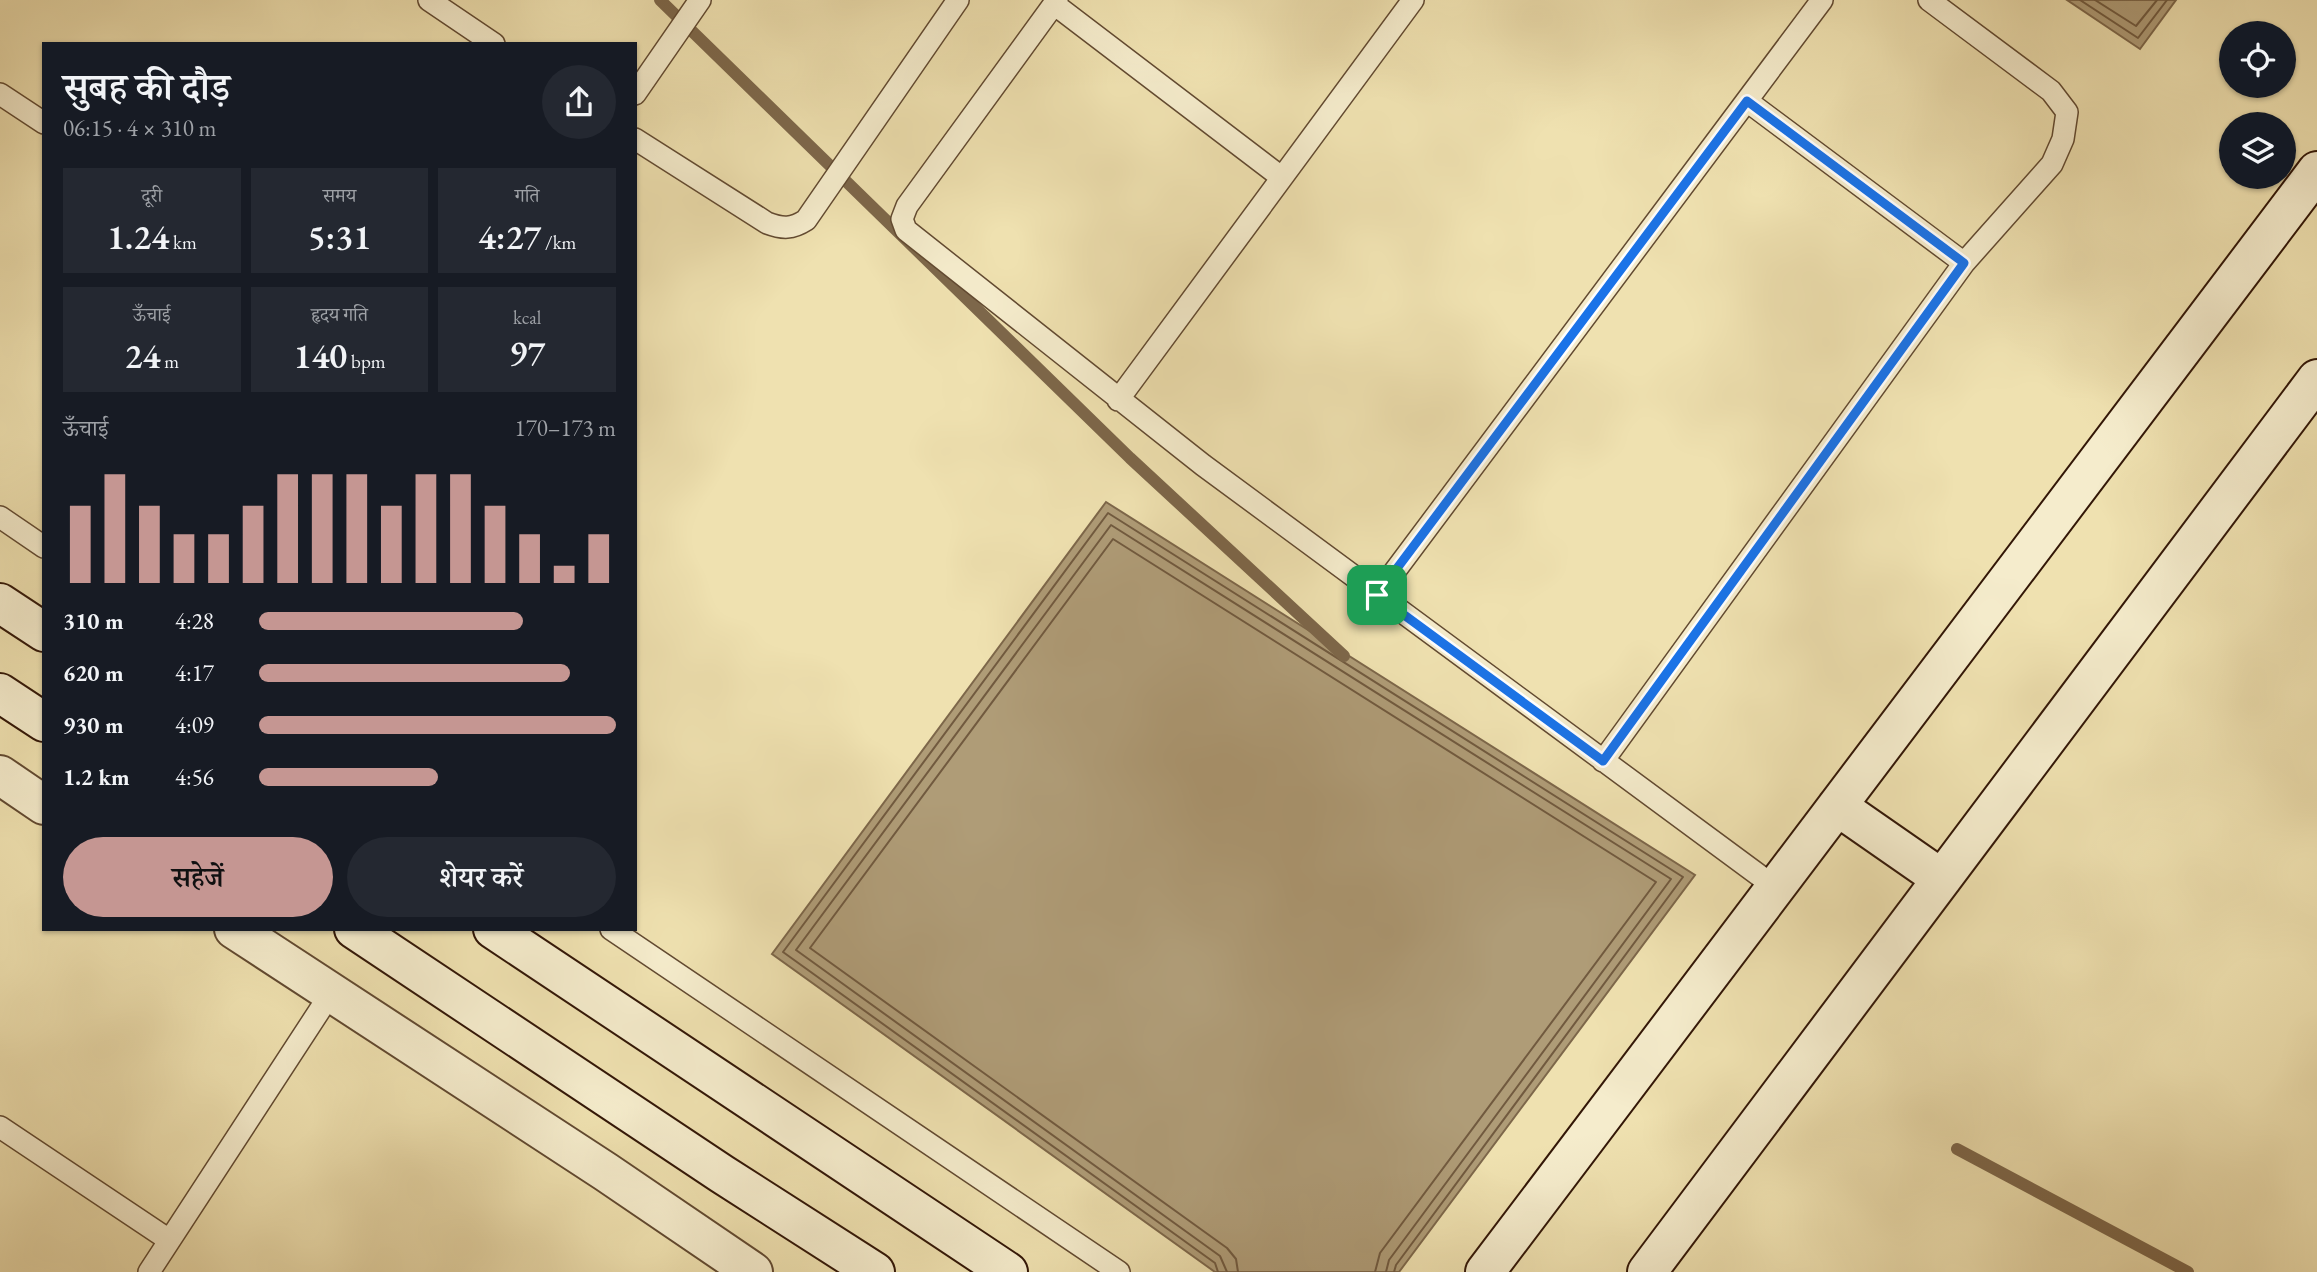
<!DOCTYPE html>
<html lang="hi">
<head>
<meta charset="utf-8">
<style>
	:root { --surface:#171b24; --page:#242831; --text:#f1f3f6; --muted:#9ea1a6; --accent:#c59692 }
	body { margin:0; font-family:"EB Garamond","Noto Serif Devanagari",serif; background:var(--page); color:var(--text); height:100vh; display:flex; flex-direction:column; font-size:26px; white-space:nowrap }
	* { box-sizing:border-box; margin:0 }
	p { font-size:23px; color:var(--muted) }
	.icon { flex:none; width:38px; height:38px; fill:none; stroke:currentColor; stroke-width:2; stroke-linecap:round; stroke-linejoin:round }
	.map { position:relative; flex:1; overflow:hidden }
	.sheet { position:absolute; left:42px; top:42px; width:595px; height:889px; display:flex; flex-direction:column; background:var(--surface); border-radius:0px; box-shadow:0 2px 5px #0004 }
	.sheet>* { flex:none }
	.tools { position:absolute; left:2219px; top:21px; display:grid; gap:14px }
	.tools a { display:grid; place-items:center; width:77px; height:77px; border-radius:50%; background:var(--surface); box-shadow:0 2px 5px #0004; font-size:35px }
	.pin { position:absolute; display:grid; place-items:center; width:60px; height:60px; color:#fff; margin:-30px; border-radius:14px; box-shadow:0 4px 10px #0006 }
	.round { display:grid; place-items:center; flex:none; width:74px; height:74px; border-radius:37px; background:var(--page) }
	.headline { display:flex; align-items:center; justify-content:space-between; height:119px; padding:0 21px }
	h1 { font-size:38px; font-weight:600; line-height:52px }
	.metrics { display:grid; grid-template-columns:repeat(3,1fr); gap:10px; height:119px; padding:7px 21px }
	.metrics div { display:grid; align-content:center; border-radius:0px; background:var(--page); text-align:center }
	.metrics b { font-size:35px; font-weight:600 }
	.metrics small { font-size:19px; font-weight:400 }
	.metrics p { font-size:19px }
	.chart { height:196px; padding:14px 21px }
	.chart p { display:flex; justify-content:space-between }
	.chart svg { width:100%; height:126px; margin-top:7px; stroke:var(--accent); stroke-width:6 }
	.primary-button { display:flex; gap:14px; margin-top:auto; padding:14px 21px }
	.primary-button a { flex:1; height:80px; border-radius:42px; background:var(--accent); color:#111; font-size:28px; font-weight:600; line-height:80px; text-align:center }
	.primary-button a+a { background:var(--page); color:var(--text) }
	ul { padding:0 21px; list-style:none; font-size:23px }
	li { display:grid; grid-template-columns:112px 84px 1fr; align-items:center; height:52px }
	li i { height:18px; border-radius:9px; background:var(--accent) }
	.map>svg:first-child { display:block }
	.water { fill:#af9c77; stroke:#7d674a; stroke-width:2 }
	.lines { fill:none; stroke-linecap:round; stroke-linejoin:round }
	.shore { stroke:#715a3f; stroke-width:2 }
	.stream { stroke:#7d674a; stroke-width:12 }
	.lane-casing { stroke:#624a31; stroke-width:24 }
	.street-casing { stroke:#624a31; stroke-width:42 }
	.secondary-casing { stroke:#331707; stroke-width:42 }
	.lane { stroke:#f5eccc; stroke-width:21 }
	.street { stroke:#f5eccc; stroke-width:38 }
	.secondary { stroke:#f5eccc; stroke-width:38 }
	.route-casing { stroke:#fff; stroke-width:14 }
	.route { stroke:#1a73e8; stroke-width:9 }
</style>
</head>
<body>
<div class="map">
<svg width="2317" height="1272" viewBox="0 0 2317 1272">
	<rect width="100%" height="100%" fill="#efe1b0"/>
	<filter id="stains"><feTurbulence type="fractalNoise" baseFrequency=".00286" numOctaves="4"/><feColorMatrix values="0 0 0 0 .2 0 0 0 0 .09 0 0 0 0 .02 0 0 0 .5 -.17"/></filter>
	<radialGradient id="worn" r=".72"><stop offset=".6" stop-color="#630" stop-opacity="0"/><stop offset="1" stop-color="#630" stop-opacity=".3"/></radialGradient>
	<!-- water -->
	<path class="water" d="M2067,0H2176L2140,49Z
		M1106,502L1695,875L1399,1272H1215L772,954Z"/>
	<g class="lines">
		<!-- shore -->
		<path class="shore" d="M2080,0L2138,38L2167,0
			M2095,0L2136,26L2157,0
			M1218,1272L1215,1263L783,952L1108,513L1683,877L1396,1265L1394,1272
			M1227,1272L1220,1256L796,950L1111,525L1671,879L1389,1260L1386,1272
			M1238,1272L1236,1259L1227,1248L810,948L1113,539L1656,882L1380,1253L1375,1272"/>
		<!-- stream -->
		<path class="stream" d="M660,0L1130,458L1344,656
			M1957,1149L2188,1272"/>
		<!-- lane casing -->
		<g class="lane-casing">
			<path id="lane" d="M429,0L494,44
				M1057,0L907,206L902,219L906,230L1203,465L1775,887
				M1054,4L1281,177
				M0,94L44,123
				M635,94L700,0
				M1747,101L1964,263
				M635,139L767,223C783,229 792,229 806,220L958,0
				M1118,400L1413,0
				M0,517L44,547
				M1377,595L1822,0
				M1603,761L1964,263L2052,164L2063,139L2067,112L2051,91L1929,0
				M611,929L1119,1272
				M0,1127L169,1240
				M149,1272L331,993"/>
		</g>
		<!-- street casing -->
		<g class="street-casing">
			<path id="street" d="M0,775L44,805
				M234,929L606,1172L753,1272"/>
		</g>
		<!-- secondary casing -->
		<g class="secondary-casing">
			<path id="secondary" d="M0,603L44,632
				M0,693L44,722
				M1837,806L1942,879
				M354,929L722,1174L875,1272
				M493,929L1008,1272
				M1485,1272L2317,171
				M1647,1272L2317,379"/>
		</g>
		<!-- lane -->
		<use href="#lane" class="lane"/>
		<!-- street -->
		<use href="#street" class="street"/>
		<!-- secondary -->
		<use href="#secondary" class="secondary"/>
	</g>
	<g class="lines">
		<!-- route casing -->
		<g class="route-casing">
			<path id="route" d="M1747,101L1964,263L1603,761L1377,595Z"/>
		</g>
		<!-- route -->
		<use href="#route" class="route"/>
	</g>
	<rect width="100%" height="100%" filter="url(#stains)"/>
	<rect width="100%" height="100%" fill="url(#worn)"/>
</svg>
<div class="tools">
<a><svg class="icon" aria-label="locate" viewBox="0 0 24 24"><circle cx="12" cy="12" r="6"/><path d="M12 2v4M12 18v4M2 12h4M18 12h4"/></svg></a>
<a><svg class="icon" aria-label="layers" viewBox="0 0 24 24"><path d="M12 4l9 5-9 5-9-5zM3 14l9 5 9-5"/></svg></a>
</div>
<div class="pin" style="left:1377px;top:595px;background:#1e9e55"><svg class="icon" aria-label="arrive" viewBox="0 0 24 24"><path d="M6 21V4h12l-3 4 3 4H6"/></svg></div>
<section class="sheet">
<div class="headline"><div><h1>सुबह की दौड़</h1><p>06:15 · 4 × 310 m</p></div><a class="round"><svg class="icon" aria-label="share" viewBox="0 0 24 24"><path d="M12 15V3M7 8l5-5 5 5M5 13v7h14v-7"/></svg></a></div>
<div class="metrics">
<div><p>दूरी</p><b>1.24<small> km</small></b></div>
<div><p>समय</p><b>5:31</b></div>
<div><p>गति</p><b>4:27<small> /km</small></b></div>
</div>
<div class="metrics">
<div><p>ऊँचाई</p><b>24<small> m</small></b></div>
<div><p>हृदय गति</p><b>140<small> bpm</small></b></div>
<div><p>kcal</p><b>97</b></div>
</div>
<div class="chart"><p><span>ऊँचाई</span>170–173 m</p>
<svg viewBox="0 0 160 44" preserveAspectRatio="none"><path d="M5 44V17M15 44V6M25 44V17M35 44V27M45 44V27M55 44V17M65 44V6M75 44V6M85 44V6M95 44V17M105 44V6M115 44V6M125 44V17M135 44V27M145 44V38M155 44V27"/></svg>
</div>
<ul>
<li><b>310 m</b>4:28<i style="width:74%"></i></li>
<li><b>620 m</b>4:17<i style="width:87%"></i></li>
<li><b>930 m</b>4:09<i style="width:100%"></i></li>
<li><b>1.2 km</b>4:56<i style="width:50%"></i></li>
</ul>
<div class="primary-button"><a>सहेजें</a><a>शेयर करें</a></div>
</section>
</div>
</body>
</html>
